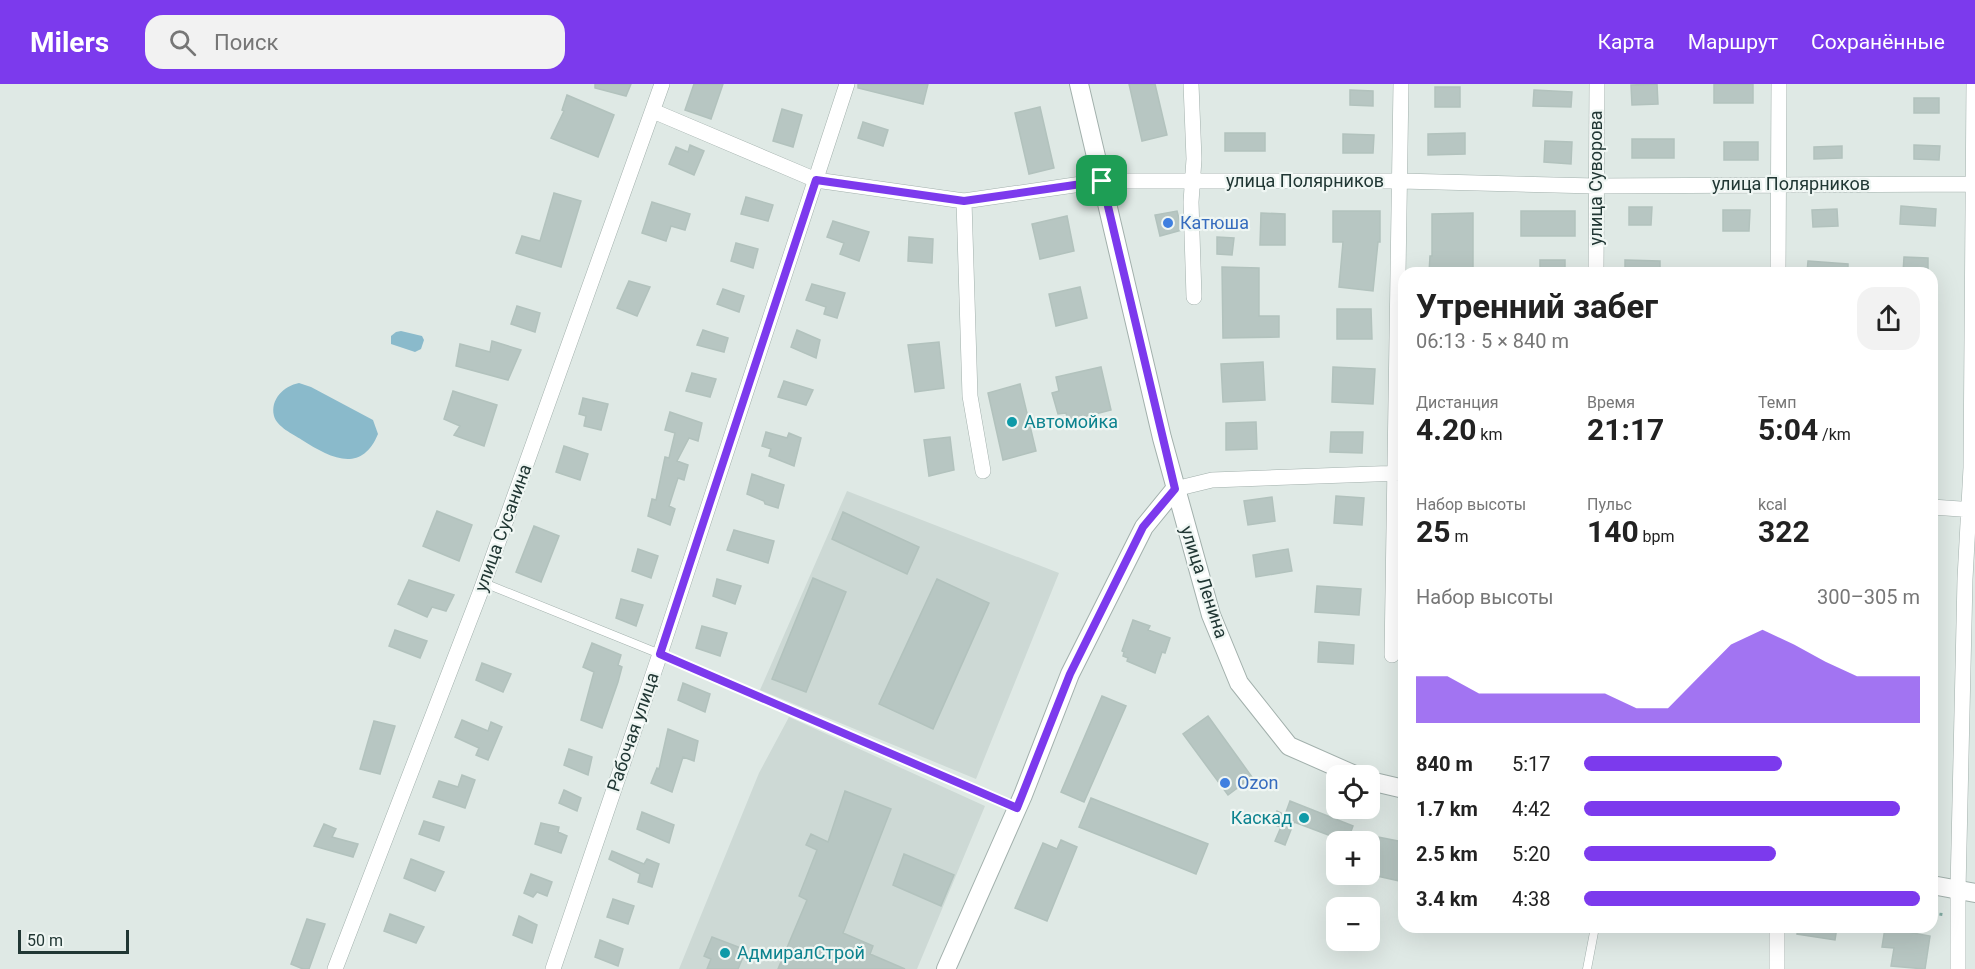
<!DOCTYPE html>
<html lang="ru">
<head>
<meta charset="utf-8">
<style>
	:root { --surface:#fff; --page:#f2f2f2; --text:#222; --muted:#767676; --accent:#7c3aed }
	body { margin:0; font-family:Roboto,sans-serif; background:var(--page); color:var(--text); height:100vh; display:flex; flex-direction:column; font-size:22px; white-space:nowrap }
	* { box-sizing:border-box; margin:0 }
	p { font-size:20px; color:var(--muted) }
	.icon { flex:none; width:33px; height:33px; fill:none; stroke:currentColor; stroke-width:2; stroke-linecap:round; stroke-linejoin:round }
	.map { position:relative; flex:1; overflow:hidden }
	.sheet { position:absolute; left:1398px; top:183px; width:540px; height:666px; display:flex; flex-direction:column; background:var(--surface); border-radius:18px; box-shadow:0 6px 24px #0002 }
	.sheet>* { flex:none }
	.buttons { position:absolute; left:1326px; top:681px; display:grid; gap:12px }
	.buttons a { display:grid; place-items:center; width:54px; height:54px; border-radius:12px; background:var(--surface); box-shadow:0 6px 24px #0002; font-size:30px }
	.scale { position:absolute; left:18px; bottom:15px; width:111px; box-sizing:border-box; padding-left:6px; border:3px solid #213734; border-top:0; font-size:16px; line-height:21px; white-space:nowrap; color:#213734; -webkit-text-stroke:4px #eff6f3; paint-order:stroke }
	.pin { position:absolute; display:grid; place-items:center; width:51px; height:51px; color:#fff; margin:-26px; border-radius:12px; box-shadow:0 3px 9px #0006 }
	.round { display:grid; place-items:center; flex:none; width:63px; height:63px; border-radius:18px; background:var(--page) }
	.headline { display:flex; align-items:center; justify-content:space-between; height:102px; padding:0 18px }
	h1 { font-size:33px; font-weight:700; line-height:45px }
	.figures { display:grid; grid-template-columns:repeat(3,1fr); gap:9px; height:102px; padding:6px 18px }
	.figures div { display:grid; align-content:center }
	.figures b { font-size:30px; font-weight:700 }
	.figures small { font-size:16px; font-weight:400 }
	.figures p { font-size:16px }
	.chart { height:168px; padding:12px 18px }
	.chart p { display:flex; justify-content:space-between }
	.chart svg { width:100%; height:108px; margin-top:6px; fill:var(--accent); opacity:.7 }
	ul { padding:0 18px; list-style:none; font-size:20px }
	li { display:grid; grid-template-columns:96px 72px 1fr; align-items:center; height:45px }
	li i { height:15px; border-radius:8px; background:var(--accent) }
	header { display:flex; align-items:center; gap:36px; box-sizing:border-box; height:84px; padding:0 30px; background:var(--accent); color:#fff }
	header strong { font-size:28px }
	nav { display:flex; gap:33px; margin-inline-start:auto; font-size:21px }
	.search { width:420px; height:54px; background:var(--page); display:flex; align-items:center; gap:15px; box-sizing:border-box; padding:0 21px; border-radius:18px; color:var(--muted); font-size:22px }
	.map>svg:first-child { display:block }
	.built { fill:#cdd9d5 }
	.water { fill:#8abacb }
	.building { fill:#b7c6c2; stroke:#b2c2bd; stroke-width:1.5 }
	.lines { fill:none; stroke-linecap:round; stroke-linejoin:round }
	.service-casing { stroke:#a2b0ac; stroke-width:9 }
	.minor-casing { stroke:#a2b0ac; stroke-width:16 }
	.tertiary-casing { stroke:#a2b0ac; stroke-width:20 }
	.path { stroke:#81aaa2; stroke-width:3; stroke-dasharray:3 4.5; stroke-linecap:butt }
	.service { stroke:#fff; stroke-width:8 }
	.minor { stroke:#fff; stroke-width:15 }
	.tertiary { stroke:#fff; stroke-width:18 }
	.route-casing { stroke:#fff; stroke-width:12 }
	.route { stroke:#7c3aed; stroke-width:8 }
	.shop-dot { fill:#3f7fe0; stroke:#eff6f3; stroke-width:2 }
	.culture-dot { fill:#0f9aa8; stroke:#eff6f3; stroke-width:2 }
	.labels { text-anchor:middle; stroke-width:4.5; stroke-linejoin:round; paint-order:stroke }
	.street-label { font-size:18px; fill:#213734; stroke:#eff6f3 }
	.shop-label { font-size:18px; fill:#366cbe; stroke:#eff6f3; text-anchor:start }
	.culture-label { font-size:18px; fill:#0d838f; stroke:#eff6f3; text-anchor:start }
</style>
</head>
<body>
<header>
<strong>Milers</strong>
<div class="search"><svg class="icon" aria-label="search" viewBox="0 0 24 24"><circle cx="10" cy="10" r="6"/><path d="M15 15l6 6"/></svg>Поиск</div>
<nav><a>Карта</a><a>Маршрут</a><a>Сохранённые</a></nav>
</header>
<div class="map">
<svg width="1975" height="885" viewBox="0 0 1975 885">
	<rect width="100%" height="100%" fill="#dfe9e5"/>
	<!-- built -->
	<path class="built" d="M847,407L1059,489L976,695L760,606Z
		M789,633L985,722L917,885H679L759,689Z"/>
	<!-- water -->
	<path class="water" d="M401,247L422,252L424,256L421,265L415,268L391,260V252L396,248Z
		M299,299L311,303L373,336L378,350C361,391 329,373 302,356C293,350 277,343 274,332C270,315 284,302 299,299Z"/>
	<!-- building -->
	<path class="building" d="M595,0H631L626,12L595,4Z
		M694,0H723L711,35L685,26Z
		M858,0H928L923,20L858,4Z
		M1129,0H1155L1167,51L1142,57Z
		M1657,0L1658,20L1632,21L1631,1Z
		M1714,0H1753V19H1714Z
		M1435,3H1460V23H1435Z
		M1350,6L1373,7V22L1350,21Z
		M1534,6L1572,8L1571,23L1533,22Z
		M567,11L614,31L598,73L551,54L564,27L562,26Z
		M1914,14H1939V29H1914Z
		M1040,23L1054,84L1029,90L1015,29Z
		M782,25L802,31L793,63L773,57Z
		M863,38L888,46L883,62L858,54Z
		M1225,49H1265V67H1225Z
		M1465,49V70L1428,71V50Z
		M1343,50L1374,51L1373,69H1343Z
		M1632,55H1674V74H1632Z
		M1545,57L1572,58L1571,80L1544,78Z
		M1724,58H1758V76H1724Z
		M690,61L704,67L694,91L669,80L676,63L688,68Z
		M1914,61L1940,62L1939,76L1914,75Z
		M1842,62V74L1814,75V63Z
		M554,109L581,117L561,183L516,169L522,152L540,157Z
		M746,113L773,121L768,137L741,130Z
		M652,118L690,130L685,146L671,142L666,157L642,149Z
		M1901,122L1936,125L1935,142L1900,140Z
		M1629,123H1652L1651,141H1629Z
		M1837,125L1838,142L1813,143L1812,126Z
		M1723,126H1750L1749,147H1723Z
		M1177,127L1182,146L1160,152L1155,131Z
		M1333,127H1380V158H1378L1373,207L1339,203L1343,158H1333Z
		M1521,127H1575V152H1521Z
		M1261,129L1285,130V161H1260Z
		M1473,129V189H1429L1430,172H1432V130Z
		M1067,132L1074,167L1040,175L1032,140Z
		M833,137L869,148L859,177L840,170L844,159L827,153Z
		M909,153L933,155L932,179L908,177Z
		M1217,153L1234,154L1232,171L1217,170Z
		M736,159L758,165L753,184L731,177Z
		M1904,173L1928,174V189H1903Z
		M1540,176H1565V189H1540Z
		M1625,176L1660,177V189H1625Z
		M1808,177L1848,180V189H1807Z
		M1222,183L1259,184V232H1279V253L1223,254Z
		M629,197L650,203L637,232L617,224Z
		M812,200L845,209L837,234L824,230L826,223L806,216Z
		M1080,203L1087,234L1056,242L1049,210Z
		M723,205L744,212L739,228L717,220Z
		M517,222L540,229L535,248L511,240Z
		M1337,225H1371L1372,255H1337Z
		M703,246L728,254L724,268L697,261Z
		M797,246L820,256L816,274L791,263Z
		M492,257L521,266L508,296L456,282L460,260L490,268Z
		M939,258L944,304L915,308L908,261Z
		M1263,278L1265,316L1223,318L1221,280Z
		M1101,283L1111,326L1068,337L1066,329L1058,330L1052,309L1059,307L1056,293Z
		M1333,283L1375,285L1373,320L1332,318Z
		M692,289L716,295L710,313L686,307Z
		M784,297L813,306L806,321L778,313Z
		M1020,300L1036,367L1003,376L988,309Z
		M453,307L497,321L484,362L454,351L460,342L444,335Z
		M583,314L608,320L601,346L584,342L586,332L579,330Z
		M670,328L702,339L698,357L689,354L677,377L688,381L684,396L678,394L669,422L675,425L670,441L648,432L652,415L656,416L665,373L669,374L675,349L665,346Z
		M1256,338L1257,365L1226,366V339Z
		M766,348L787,354L789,349L801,354L794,382L769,372L771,365L762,362Z
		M1331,348H1363L1362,369L1330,368Z
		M950,353L954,386L929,392L924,356Z
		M564,362L588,370L580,396L556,388Z
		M752,390L784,401L778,424L765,420L764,417L747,410Z
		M1336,412L1364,414L1362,441L1334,439Z
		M1272,413L1275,437L1248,441L1244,417Z
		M437,427L472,441L459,477L423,462Z
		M843,428L919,463L907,490L832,455Z
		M534,442L559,452L541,498L516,488Z
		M734,446L774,457L768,479L727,466Z
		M638,465L658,472L651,494L632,487Z
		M1288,465L1292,487L1256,493L1253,471Z
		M813,494L846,508L806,608L772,595Z
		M717,495L741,502L735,520L713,512Z
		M937,495L989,519L933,645L879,620Z
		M409,496L454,511L446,527L432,523L427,533L398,520Z
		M1317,502L1361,505L1359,531L1315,528Z
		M621,515L643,521L636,542L616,534Z
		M1133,536L1150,542L1148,546L1170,554L1165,569L1162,568L1155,589L1127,577L1128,574L1123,572L1124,568L1122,567Z
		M702,542L727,549L720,572L696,564Z
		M395,546L427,557L420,574L389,562Z
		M1319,558L1354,561L1353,580L1318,578Z
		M592,559L621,571L618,581L622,583L618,598L602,644L581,636L594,588L583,583Z
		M482,579L511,590L503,608L476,596Z
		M683,599L710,610L705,628L678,616Z
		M1102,612L1126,622L1084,718L1061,708Z
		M1208,632L1252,693L1228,711L1183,650Z
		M462,636L488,647L491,638L502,643L488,676L476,671L479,664L455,653Z
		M374,637L395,642L380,690L360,685Z
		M668,645L698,657L694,677L683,673L672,708L651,699L657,684L659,685Z
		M569,665L592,673L588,691L564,681Z
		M462,691L475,696L465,724L433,713L439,697L458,703Z
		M564,706L581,714L577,727L559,719Z
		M845,707L891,725L843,849L873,862L870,870L905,885H778L807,816L799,812L817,766L806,761L811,750L828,758Z
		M1091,714L1208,760L1196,790L1079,743Z
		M1290,717L1353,742L1347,758L1294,738L1285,761L1275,757L1281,743L1272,740L1277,727L1285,731Z
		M642,728L674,741L669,759L637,745Z
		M424,737L444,743L439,757L419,750Z
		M541,739L559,743L558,748L567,752L561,769L535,760Z
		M324,740L336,745L332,753L358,760L353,773L314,762Z
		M1378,753L1404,758V798L1372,791Z
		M1061,756L1077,763L1047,837L1015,824L1043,759L1057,765Z
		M612,767L644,780L647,775L659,780L652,803L638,798L640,790L609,775Z
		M904,770L954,791L941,822L893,801Z
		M411,775L444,788L435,807L404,794Z
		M531,790L552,798L547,812L537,808L533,813L524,809Z
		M613,815L634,822L628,840L607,833Z
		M390,830L424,843L416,859L384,847Z
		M519,832L537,841L532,859L513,851Z
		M307,835L325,840L309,885H303L291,880Z
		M1798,843H1837L1835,856L1797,850Z
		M1885,844L1930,852L1925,885L1891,882L1894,864L1882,863Z
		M712,853L746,866L738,885H707L711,875L704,872Z
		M600,856L623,865L618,882L595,873Z"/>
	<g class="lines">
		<!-- service casing -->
		<g class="service-casing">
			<path id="service" d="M484,499L660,570L1017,724
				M1587,885L1595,843"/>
		</g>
		<!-- minor casing -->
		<g class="minor-casing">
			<path id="minor" d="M1191,0L1194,75L1191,118L1194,213
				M653,27L816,96L964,117L1102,97H1401L1595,102L1975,100
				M964,117L970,312L983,387
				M1596,189L1597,0
				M1778,189L1779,0
				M1175,405L1212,396L1402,389
				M1932,423L1975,426
				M1392,571L1401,0
				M1777,843V885
				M335,885L480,509L662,0
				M553,885L660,570L847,0
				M1958,885V806L1965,495L1971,384L1974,0"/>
		</g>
		<!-- tertiary casing -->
		<g class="tertiary-casing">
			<path id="tertiary" d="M1079,0L1162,354L1211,531L1239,599L1289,662L1357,692
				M1370,697L1404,705
				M1932,801L1975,809
				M946,885L1023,711L1070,590L1144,443L1175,405"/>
		</g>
		<!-- path -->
		<path class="path" d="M1932,829L1945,831"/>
		<!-- service -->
		<use href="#service" class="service"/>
		<!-- minor -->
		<use href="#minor" class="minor"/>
		<!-- tertiary -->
		<use href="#tertiary" class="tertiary"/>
	</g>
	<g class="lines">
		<!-- route casing -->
		<g class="route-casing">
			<path id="route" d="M816,96L964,117L1102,97L1175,405L1143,443L1070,590L1017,724L660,570Z"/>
		</g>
		<!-- route -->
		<use href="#route" class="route"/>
	</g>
	<!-- markers -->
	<g class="shop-dot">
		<circle cx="1168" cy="139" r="6"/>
		<circle cx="1225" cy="699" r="6"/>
	</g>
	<g class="culture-dot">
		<circle cx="1012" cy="338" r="6"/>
		<circle cx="1304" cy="734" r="6"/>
		<circle cx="725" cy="869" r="6"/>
	</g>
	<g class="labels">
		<!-- street labels -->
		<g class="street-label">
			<text transform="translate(1596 94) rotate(-90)" y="6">улица Суворова</text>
			<text x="1305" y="103">улица Полярников</text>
			<text x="1791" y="106">улица Полярников</text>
			<text transform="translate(503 444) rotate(-70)" y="6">улица Сусанина</text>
			<text transform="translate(1204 498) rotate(72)" y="6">улица Ленина</text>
			<text transform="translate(633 648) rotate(-71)" y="6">Рабочая улица</text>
		</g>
		<!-- shop labels -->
		<g class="shop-label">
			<text x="1180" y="145">Катюша</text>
			<text x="1237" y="705">Ozon</text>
		</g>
		<!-- culture labels -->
		<g class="culture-label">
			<text x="1024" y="344">Автомойка</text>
			<text x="1292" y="740" text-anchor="end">Каскад</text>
			<text x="737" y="875">АдмиралСтрой</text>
		</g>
	</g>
</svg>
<div class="buttons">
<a><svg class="icon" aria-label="locate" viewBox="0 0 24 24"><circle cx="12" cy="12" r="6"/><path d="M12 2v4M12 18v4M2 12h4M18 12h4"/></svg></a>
<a>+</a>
<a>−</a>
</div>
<div class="scale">50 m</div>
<div class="pin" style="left:1102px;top:97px;background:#1e9e55"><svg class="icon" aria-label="arrive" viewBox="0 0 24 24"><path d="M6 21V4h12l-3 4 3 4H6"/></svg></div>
<section class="sheet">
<div class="headline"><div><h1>Утренний забег</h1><p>06:13 · 5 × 840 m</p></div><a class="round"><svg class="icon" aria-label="share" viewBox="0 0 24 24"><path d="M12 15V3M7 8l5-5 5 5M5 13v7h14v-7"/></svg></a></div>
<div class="figures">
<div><p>Дистанция</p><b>4.20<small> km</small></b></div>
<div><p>Время</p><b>21:17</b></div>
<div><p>Темп</p><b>5:04<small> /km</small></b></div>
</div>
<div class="figures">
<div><p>Набор высоты</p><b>25<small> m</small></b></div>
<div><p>Пульс</p><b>140<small> bpm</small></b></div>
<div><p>kcal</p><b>322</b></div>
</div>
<div class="chart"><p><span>Набор высоты</span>300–305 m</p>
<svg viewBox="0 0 160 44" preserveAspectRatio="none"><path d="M0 44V25L10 25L20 32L30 32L40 32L50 32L60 32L70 38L80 38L90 25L100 12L110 6L120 12L130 19L140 25L150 25L160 25V44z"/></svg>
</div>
<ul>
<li><b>840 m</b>5:17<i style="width:59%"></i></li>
<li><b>1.7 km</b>4:42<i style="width:94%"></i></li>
<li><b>2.5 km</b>5:20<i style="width:57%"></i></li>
<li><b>3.4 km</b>4:38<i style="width:100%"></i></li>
</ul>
</section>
</div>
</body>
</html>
